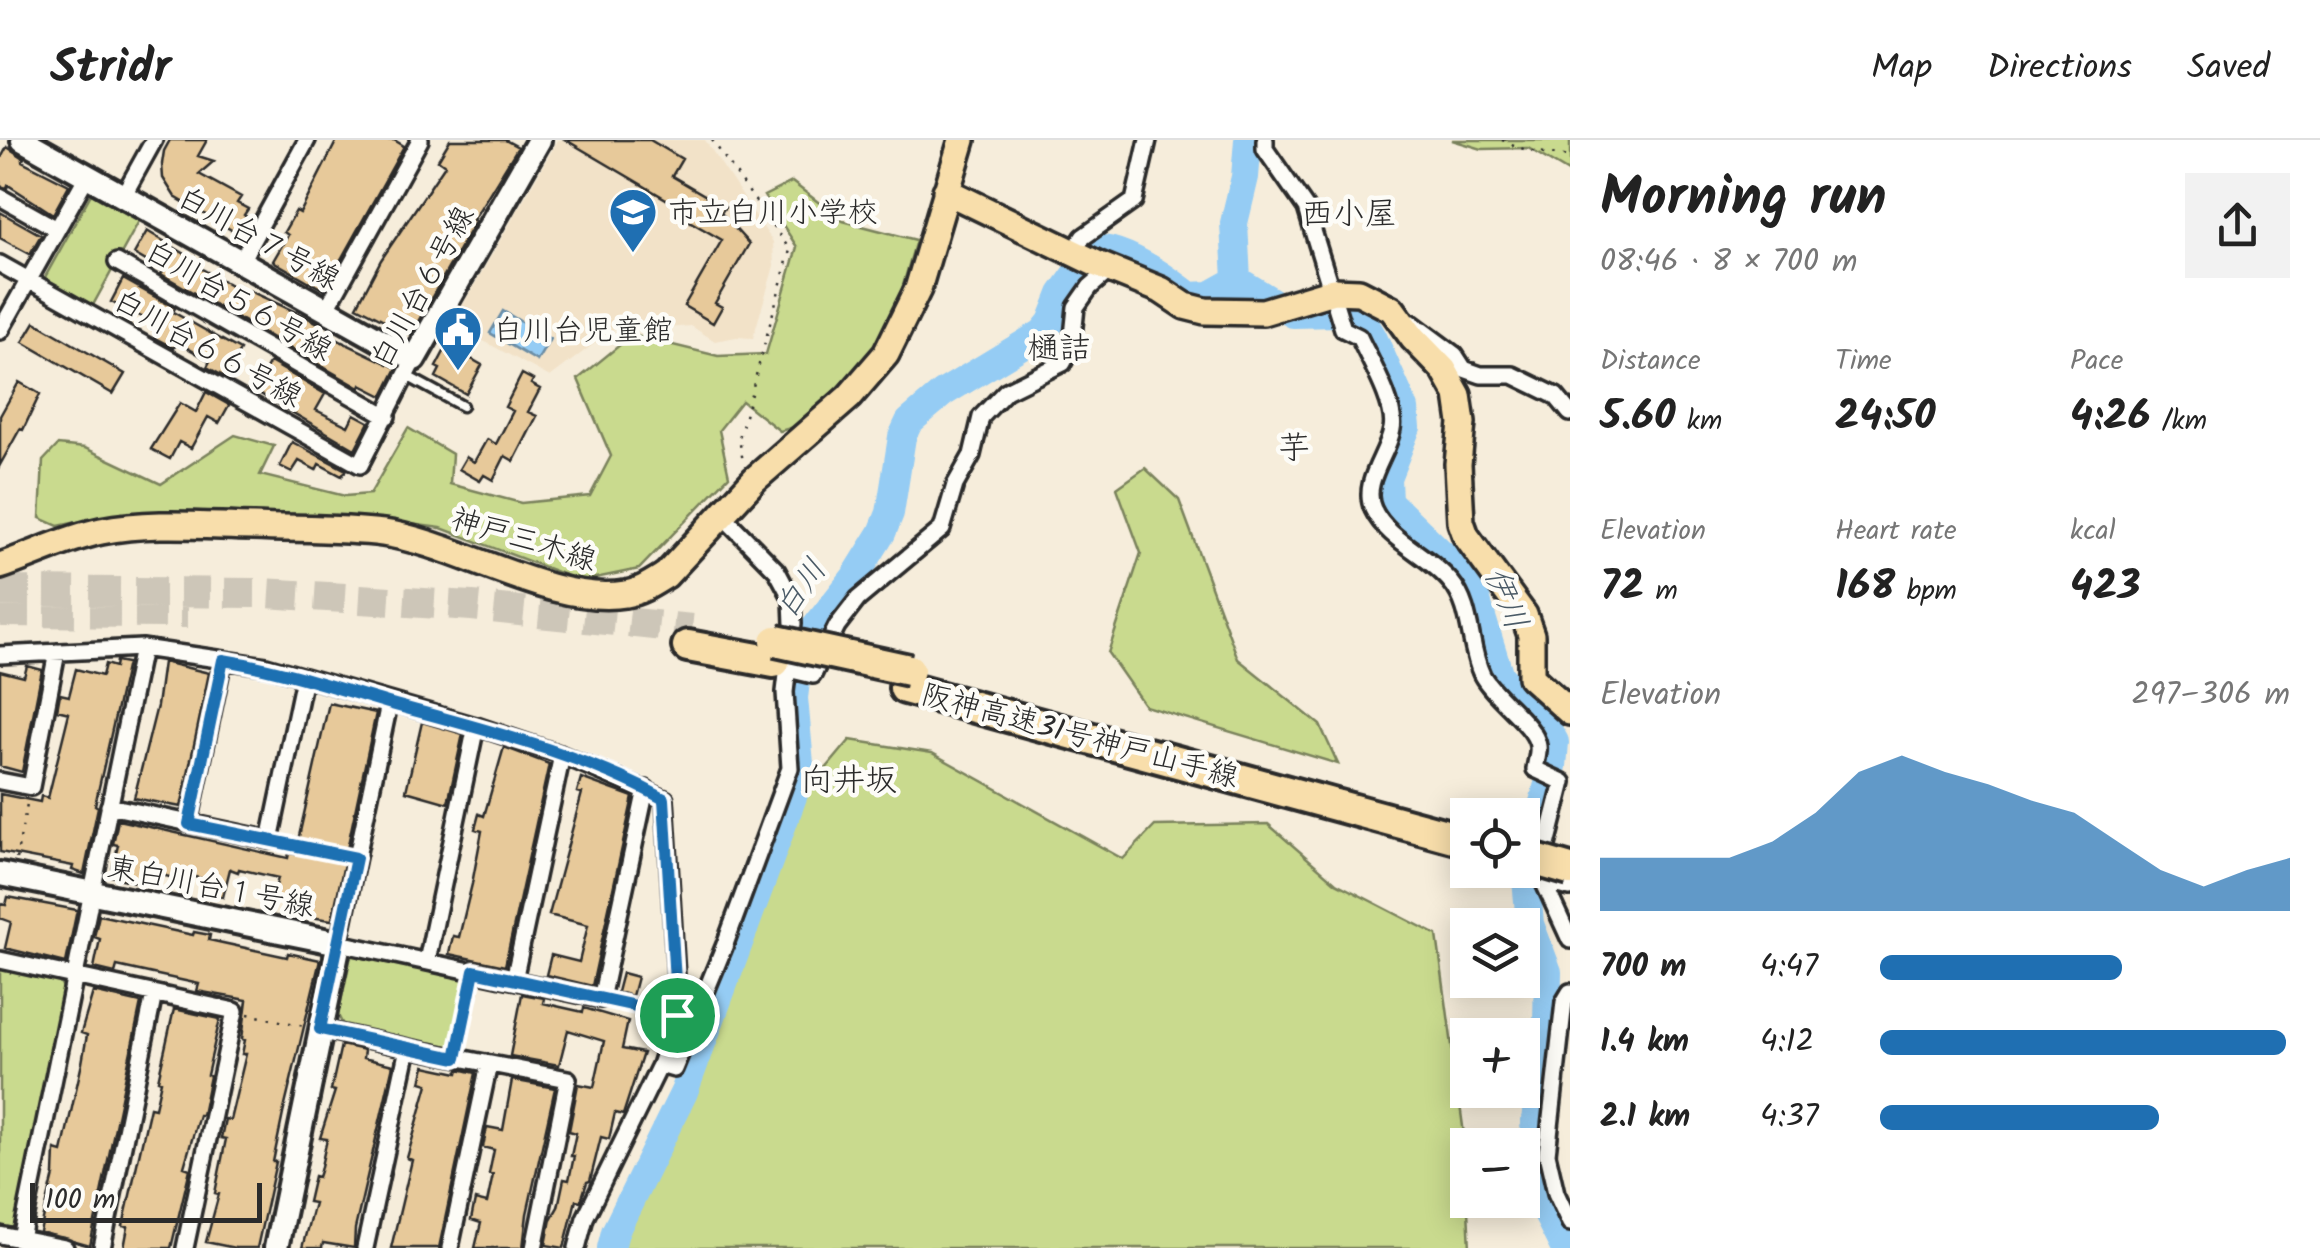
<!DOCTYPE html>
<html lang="en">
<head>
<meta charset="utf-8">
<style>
	:root { --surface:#fff; --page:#f2f2f2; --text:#222; --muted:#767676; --line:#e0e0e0; --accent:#1f6fb2 }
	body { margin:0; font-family:Kalam,"Klee One",sans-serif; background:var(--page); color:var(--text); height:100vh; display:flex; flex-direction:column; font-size:38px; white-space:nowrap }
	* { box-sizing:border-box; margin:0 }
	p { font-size:32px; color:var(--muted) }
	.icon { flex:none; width:55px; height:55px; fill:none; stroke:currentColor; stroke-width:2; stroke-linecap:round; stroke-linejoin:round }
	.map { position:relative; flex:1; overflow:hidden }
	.sheet { display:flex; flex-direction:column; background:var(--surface); width:750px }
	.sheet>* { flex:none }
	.buttons { position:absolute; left:1450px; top:658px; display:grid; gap:20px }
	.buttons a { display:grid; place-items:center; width:90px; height:90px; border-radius:0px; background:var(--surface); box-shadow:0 5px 25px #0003; font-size:50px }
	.scale { position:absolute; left:30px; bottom:25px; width:232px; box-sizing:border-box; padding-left:10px; border:5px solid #2b2b2b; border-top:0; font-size:28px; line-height:35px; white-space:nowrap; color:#2b2b2b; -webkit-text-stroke:8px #fdfcf7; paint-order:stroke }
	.pin { position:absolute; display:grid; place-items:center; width:85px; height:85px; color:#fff; margin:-42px; border:5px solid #fff; border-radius:50%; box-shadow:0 2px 10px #0007 }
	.round { display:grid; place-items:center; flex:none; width:105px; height:105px; border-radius:0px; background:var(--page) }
	.headline { display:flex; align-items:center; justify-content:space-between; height:170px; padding:0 30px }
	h1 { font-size:55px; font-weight:600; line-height:75px }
	.figures { display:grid; grid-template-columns:repeat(3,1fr); gap:15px; height:170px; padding:10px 30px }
	.figures div { display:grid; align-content:center }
	.figures b { font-size:42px; font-weight:600 }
	.figures small { font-size:28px; font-weight:400 }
	.figures p { font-size:28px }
	.chart { height:280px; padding:20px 30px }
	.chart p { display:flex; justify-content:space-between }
	.chart svg { width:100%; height:180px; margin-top:10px; fill:var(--accent); opacity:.7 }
	ul { padding:0 30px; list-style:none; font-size:32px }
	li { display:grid; grid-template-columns:160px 120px 1fr; align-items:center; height:75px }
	li i { height:25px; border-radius:12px; background:var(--accent) }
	header { display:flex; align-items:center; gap:60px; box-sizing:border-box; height:140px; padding:0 50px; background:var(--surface); border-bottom:2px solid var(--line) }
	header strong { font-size:48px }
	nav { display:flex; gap:55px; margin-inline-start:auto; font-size:35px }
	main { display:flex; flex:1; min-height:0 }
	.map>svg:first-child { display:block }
	.built { fill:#f2e2c8 }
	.green { fill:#c9da8e; stroke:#7a825c; stroke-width:2.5 }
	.water { fill:#95ccf4; stroke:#6b8ca4; stroke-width:2.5 }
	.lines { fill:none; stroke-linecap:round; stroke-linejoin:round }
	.river { stroke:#95ccf4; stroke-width:28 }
	.building { fill:#e7c99a; stroke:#2b2b2b; stroke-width:2.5 }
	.highway-tunnel { stroke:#cdc6b8; stroke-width:30; stroke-dasharray:30 15; stroke-linecap:butt }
	.lane-casing { stroke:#2b2b2b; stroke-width:15 }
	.street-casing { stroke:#2b2b2b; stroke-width:22 }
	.secondary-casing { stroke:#2b2b2b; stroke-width:30 }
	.primary-casing { stroke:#2b2b2b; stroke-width:32 }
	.highway-casing { stroke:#2b2b2b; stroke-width:38 }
	.path { stroke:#2b2b2b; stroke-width:2.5; stroke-dasharray:2.5 8; stroke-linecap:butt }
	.lane { stroke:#fdfcf7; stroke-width:8 }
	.street { stroke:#fdfcf7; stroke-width:15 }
	.secondary { stroke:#fdfcf7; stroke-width:22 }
	.primary { stroke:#f8deab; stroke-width:25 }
	.highway { stroke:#f8deab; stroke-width:30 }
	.highway-bridge-casing { stroke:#2b2b2b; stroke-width:38; stroke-linecap:butt }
	.highway-bridge { stroke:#f8deab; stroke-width:30 }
	.route-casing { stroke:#fff; stroke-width:20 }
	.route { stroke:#1f6fb2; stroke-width:12 }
	.labels { text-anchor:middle; stroke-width:9; stroke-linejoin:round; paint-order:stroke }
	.poi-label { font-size:30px; fill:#2b2b2b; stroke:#fdfcf7; text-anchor:start }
	.street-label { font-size:30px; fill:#2b2b2b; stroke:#fdfcf7 }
	.neighbourhood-label { font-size:32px; fill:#2b2b2b; stroke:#fdfcf7 }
	.water-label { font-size:32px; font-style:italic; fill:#4b5b67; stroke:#fdfcf7 }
</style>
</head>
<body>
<header>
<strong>Stridr</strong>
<nav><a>Map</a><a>Directions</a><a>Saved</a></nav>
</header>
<main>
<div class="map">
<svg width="1570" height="1108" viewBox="0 0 1570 1108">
	<rect width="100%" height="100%" fill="#f6eddb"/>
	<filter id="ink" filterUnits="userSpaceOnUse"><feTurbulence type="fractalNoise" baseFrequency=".01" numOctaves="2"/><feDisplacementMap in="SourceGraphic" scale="20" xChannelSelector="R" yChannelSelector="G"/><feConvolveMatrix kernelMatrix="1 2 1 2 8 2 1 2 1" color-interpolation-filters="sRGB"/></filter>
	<g filter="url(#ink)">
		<!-- built -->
		<path class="built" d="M558,0H705L773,102L774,126L753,198L736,197L715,201L691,186L666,188L624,181L550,237L452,184Z"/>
		<!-- green -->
		<path class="green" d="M1452,0H1570V33L1528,8L1482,9Z
			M792,42L843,81L916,100L900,156L873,210L801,285L780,291L742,261L719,290L729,336L639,429L581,441L441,388L378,380L107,376L58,386L40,378L43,321L58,305L85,308L161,344L235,295L274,306L260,335L345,356L370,354L408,288L452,314L450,344L521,363L590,356L611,316L578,239L632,195L718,216L766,214L797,107L764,56Z
			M91,54L139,81L93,165L44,139Z
			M1145,328L1179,360L1238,519L1320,585L1338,624L1145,566L1108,513L1141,413L1117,348Z
			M850,600L932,613L1123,719L1155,686L1268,684L1336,743L1437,795L1464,994L1470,1108H618C630,1057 664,1007 692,963L799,661Z
			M359,812L467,836L452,907L343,885L338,875L351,816Z
			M0,829L58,840L66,853L17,1084L7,1091L0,1089Z"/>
		<!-- water -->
		<path class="water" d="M503,171L550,199L537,221L490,193Z"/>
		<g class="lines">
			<!-- river -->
			<path class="river" d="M1237,140L1293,174L1339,173L1361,177L1373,197L1405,269L1407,287L1387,338L1388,361L1465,436L1476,458L1500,536L1543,581L1555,602L1553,626L1525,728L1530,784L1548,832L1547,882L1531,1014L1542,1064L1564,1108
				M1237,140L1234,83L1245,37L1248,0
				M611,1108L615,1092L684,952L801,635L794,558L800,507L854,438L882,393L890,373L902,297L909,282L943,253L1042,193L1051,182L1062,154L1094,109C1121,105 1168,139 1190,156L1210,155L1237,140"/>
		</g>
		<!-- building -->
		<path class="building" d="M170,0H207L198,16L214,21L199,34L241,57L237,63L248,69L244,75L250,80L247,87L239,85L235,92L175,57L163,38L162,24L164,11Z
			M337,0H394L404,6L324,150L273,121L288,95L284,92L296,71L300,73Z
			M450,0H505L518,7L473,80L475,81L411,194L357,166L381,120L445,25L438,20Z
			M566,0H650L682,19L672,36L725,67L721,73L749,104L715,163L722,167L713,183L684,166L722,100L684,78L688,72Z
			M7,7L24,18L22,21L69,45L53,74L8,45L7,48L0,46V20Z
			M0,72L41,95L30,114L0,98Z
			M147,91L190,117L188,121L248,155L250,151L302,175L320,184L317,190L397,228L383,256L361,245L360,248L161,134L163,131L134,114Z
			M123,139L175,168L173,172L240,210L225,237L207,227L210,221L177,202L174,208L155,198L162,187L111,162Z
			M35,182L125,234L113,254L23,202Z
			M446,208L451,211L452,208L482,225L466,254L436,237L440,229L436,227Z
			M270,222L325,254L316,270L348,286L354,274L369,282L355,309L259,253L268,238L263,235Z
			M522,234L533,240L531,244L540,249L528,272L537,276L514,321L505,316L493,340L484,335L480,341L459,329L466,317L474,322L487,299L496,304L513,271L505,267Z
			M19,242L40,254L23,290L20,289L0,325V276Z
			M206,252L229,265L219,283L208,277L191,308L179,302L170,319L151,309L180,263L196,272Z
			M292,302L346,330L342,336L319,324L316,330L299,321L292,332L280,326Z
			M116,521L127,523L95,665L98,667L84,734L72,730L73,726L0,712V654L40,662L41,656L48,658L69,573L57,570L60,554L69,556L76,529L102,536L105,524L115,527Z
			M163,522L209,533L181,667L134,658L157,566Z
			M27,526L42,530L22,632L0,626V531L24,537Z
			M329,563L376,573L332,780L302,776L303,769L272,761L278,738L239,729L238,732L230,729L223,757L208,754L211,741L179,733L178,739L153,733L152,739L143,737L141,744L111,736L118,705L113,704L118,680L288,718L289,713L295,714Z
			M422,582L463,594L448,663L406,651Z
			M504,607L549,624L505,826L449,814L453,796L459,797L472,744L482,691L475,689L479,674L484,676Z
			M581,638L633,657L592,846L546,835L551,815L579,822L588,785L549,775L582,653L577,652Z
			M8,757L77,770L66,823L5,808L11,782L0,778V764L6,765Z
			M99,775L193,795L194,792L210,795L209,800L287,817L288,813L320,820L283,974L273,1022H276L257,1108H235L206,1102L219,1054L215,1053L226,999L221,998L225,979L230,980L246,914H242L245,900L242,899L247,860L197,851L199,844L153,834L117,826L115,833L94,828L100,799L94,797Z
			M622,833L637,837L632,856L617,852Z
			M93,852L141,863L90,1106L40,1092L54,1035L55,1010L62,1012L82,923L87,895L81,893Z
			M522,854L544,858L543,863L583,872L584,868L628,881L622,909L643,913L623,975L615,973L609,999L601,997L590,1041L587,1042L581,1061L576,1060L564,1108L546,1105L551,1079L558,1067L564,1039L569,1040L574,1016H571L576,993L569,991L578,944L594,947L604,901L568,890L559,925L510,916Z
			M174,869L220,879L207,935L210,936L202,975H199L184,1027L190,1029L171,1108H124L128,1087L123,1086L150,967L155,968L161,941L158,940Z
			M341,905L364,910L363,918L393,925L355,1089L354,1108L323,1103L322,1108H302L314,1063L308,1062L314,1036L318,1037L320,1031L327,999L320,998L335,951L331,950Z
			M425,926L458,933L459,929L476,933L439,1108H391L412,1020L407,1018L428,944L421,942Z
			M512,940L555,948L527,1074L523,1108H475L481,1083L471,1080L475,1060L487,1063L493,1035L489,1034L494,1010L483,1007L487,987L503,990Z"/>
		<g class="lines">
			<!-- highway-tunnel -->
			<path class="highway-tunnel" d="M0,451L264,453L472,466L692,489
				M0,472L187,473"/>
			<!-- lane casing -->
			<g class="lane-casing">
				<path id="lane" d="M407,236L462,266"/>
			</g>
			<!-- street casing -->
			<g class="street-casing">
				<path id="street" d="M1265,0V9L1306,68L1343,189L1359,197C1369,219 1397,266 1392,289C1388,315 1361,342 1373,369C1388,401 1429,415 1451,442C1473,468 1468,506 1482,535C1494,558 1536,585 1538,606C1539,613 1536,622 1535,629L1563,642L1543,721V741L1570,800
					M123,56L154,0
					M0,57L57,89
					M1074,111L1083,97L1134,61L1148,0
					M241,121L307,0
					M117,122L387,276
					M0,124L360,325L414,219
					M326,170L420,0
					M1412,183L1455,215L1464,229L1481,235H1513L1556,256L1570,273
					M0,191L87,36
					M0,515L142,508L266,526L476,586L562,615L665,659L678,870L660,925L585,1078L577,1108
					M788,529L813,535L837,486L858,459L942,389L955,345L972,315L981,277L1006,251L1063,223L1072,206L1076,167L1090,147L1111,129
					M389,564L339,803L601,859L646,649
					M0,641L31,647L57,512
					M109,666L270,700L304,538
					M189,683L223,520
					M1543,741L1570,748
					M0,820L235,871L185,1108
					M427,821L476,586
					M514,840L562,615
					M1570,852L1564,862L1547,1014L1556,1053L1570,1083
					M320,889L408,908L365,1108
					M408,908L568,939L534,1108
					M660,925L674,929L724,807L790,628L785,552L793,484L792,459L777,431L722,375
					M0,1095L65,1108
					M21,1099L142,508
					M102,1108L154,854
					M450,1108L489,924"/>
			</g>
			<!-- secondary casing -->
			<g class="secondary-casing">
				<path id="secondary" d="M23,0L414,219L539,0
					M0,734L339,803L276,1108"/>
			</g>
			<!-- primary casing -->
			<g class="primary-casing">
				<path id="primary" d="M946,51L1097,124L1161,150L1185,166L1205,171L1263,172L1333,151L1359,152L1392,169L1413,198L1444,230L1458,255L1462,283L1458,324L1461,382L1466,396L1524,475L1531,495V537L1570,572
					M0,426C33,415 67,398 101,391C151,381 202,386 253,387C296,389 340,388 383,393C457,403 552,466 625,454C640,452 653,443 666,435L755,339L849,257L886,214L918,149L962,0"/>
			</g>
			<!-- highway casing -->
			<g class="highway-casing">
				<path id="highway" d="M688,506L774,522
					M905,548L1468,701"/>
			</g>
			<!-- path -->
			<path class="path" d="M712,0L790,110L739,298L743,322
				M1502,0L1526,10L1570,17
				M286,704L342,715
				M16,719L27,664
				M617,862L663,872
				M248,874L304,886
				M459,903L471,847"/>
			<!-- lane -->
			<use href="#lane" class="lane"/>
			<!-- street -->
			<use href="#street" class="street"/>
			<!-- secondary -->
			<use href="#secondary" class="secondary"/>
			<!-- primary -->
			<use href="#primary" class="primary"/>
			<!-- highway -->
			<use href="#highway" class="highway"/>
			<!-- highway-bridge casing -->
			<g class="highway-bridge-casing">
				<path id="highway-bridge" d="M776,501L909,530
					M1522,716L1570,730"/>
			</g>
			<!-- highway-bridge -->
			<use href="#highway-bridge" class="highway-bridge"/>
		</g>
	</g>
	<g class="lines" filter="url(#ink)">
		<!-- route casing -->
		<g class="route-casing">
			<path id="route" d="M223,520C280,529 333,547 388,563C481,589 579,612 664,659L677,875L474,831L456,918L320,889L356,718L189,684Z"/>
		</g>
		<!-- route -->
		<use href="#route" class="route"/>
	</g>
	<!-- icons -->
	<defs>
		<g id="school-pin" transform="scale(2.5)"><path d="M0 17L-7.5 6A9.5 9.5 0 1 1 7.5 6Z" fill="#1f6fb2" stroke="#fdfcf7"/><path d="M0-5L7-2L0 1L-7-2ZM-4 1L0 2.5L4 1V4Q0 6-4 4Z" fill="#fff"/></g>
		<g id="civic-pin" transform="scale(2.5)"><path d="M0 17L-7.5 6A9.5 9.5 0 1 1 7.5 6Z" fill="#1f6fb2" stroke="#fdfcf7"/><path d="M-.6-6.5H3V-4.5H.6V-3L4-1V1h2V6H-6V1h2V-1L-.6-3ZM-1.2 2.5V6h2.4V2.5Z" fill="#fff"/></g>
	</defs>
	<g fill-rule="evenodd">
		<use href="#school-pin" x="633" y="72"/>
		<use href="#civic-pin" x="458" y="190"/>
	</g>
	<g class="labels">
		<!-- poi labels -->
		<g class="poi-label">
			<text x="668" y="82">市立白川小学校</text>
			<text x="493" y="200">白川台児童館</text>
		</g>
		<!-- street labels -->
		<g class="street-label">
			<text transform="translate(259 98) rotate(29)" y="10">白川台７号線</text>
			<text transform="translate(422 147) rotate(-61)" y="10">白川台６号線</text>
			<text transform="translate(239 160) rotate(30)" y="10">白川台５６号線</text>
			<text transform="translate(208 208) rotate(29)" y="10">白川台６６号線</text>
			<text transform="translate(524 399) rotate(17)" y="10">神戸三木線</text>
			<text transform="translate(1080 595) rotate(15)" y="10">阪神高速31号神戸山手線</text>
			<text transform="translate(211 746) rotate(11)" y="10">東白川台１号線</text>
		</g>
		<!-- neighbourhood labels -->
		<g class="neighbourhood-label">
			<text x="1349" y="84">西小屋</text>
			<text x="1059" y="218">樋詰</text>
			<text x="1294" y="318">芋</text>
			<text x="849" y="650">向井坂</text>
		</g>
		<!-- water labels -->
		<g class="water-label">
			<text transform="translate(800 448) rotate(-55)" y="11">白川</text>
			<text transform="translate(1507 458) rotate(68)" y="11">伊川</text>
		</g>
	</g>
</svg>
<div class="buttons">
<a><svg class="icon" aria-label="locate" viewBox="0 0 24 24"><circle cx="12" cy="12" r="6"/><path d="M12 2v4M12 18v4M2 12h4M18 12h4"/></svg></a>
<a><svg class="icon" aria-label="layers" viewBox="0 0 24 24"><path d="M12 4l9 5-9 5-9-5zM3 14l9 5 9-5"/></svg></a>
<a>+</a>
<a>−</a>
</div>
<div class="scale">100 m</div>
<div class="pin" style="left:677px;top:875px;background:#1e9e55"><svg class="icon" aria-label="arrive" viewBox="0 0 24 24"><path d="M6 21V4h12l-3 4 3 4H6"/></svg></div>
</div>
<section class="sheet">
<div class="headline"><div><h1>Morning run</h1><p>08:46 · 8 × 700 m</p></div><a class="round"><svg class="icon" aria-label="share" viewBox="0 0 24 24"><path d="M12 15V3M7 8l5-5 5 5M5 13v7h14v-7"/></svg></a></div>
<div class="figures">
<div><p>Distance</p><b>5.60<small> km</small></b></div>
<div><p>Time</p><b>24:50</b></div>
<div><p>Pace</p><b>4:26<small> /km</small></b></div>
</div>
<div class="figures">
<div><p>Elevation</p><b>72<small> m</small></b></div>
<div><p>Heart rate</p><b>168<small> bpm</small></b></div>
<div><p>kcal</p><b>423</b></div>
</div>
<div class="chart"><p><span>Elevation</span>297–306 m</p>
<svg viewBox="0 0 160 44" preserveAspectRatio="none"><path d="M0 44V31L10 31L20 31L30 31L40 27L50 20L60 10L70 6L80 10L90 13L100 17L110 20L120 27L130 34L140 38L150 34L160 31V44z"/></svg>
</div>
<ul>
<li><b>700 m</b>4:47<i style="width:59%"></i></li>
<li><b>1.4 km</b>4:12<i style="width:99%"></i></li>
<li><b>2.1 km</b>4:37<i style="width:68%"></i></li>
</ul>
</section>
</main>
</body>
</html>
